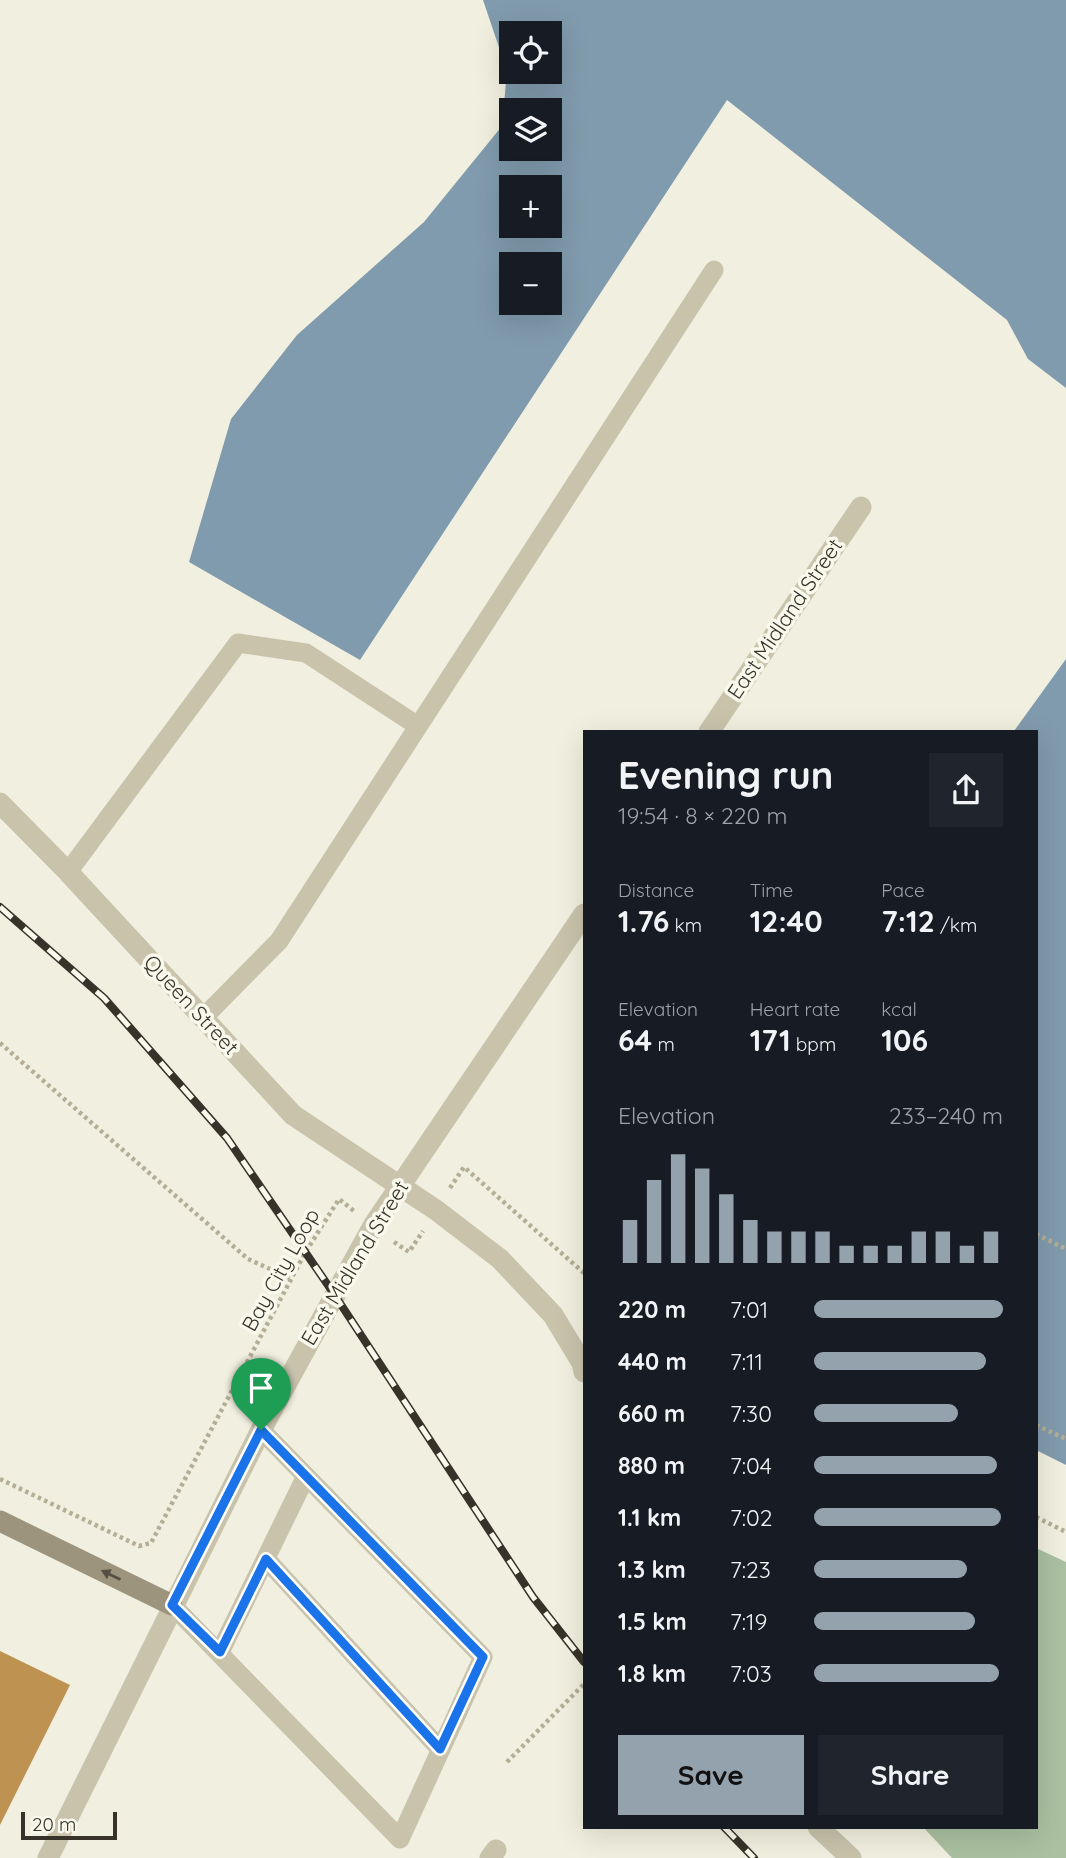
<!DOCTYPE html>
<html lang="en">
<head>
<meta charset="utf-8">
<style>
	:root { --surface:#171b24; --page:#20242c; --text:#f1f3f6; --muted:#9ea1a6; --accent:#94a2ae }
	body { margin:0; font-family:Quicksand,sans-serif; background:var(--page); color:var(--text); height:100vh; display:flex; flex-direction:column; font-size:26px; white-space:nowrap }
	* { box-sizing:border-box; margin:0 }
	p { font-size:23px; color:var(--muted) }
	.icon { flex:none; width:38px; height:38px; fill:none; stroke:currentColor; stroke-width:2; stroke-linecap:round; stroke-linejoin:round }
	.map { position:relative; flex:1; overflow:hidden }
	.drawer { position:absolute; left:583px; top:730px; width:455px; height:1099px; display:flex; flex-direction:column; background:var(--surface); border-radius:0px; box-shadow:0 7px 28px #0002 }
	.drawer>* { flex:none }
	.controls { position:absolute; left:499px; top:21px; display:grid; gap:14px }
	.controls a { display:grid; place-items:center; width:63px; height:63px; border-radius:0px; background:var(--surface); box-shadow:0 7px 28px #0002; font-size:35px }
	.scale { position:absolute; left:21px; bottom:18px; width:96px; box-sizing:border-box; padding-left:7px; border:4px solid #37332a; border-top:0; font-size:19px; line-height:24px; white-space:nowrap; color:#37332a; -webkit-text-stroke:5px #f9f8ec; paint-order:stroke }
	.pin { position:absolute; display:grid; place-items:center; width:60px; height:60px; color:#fff; margin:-72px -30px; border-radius:50% 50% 50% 0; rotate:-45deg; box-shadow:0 0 7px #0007 }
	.pin .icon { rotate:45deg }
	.round { display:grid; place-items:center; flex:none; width:74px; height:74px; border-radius:0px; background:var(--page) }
	.headline { display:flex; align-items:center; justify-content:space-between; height:119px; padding:0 35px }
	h1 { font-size:38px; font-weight:800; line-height:52px }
	.figures { display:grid; grid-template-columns:repeat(3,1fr); gap:10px; height:119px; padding:7px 35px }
	.figures div { display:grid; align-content:center }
	.figures b { font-size:30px; font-weight:800 }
	.figures small { font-size:19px; font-weight:400 }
	.figures p { font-size:19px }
	.chart { height:196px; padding:14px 35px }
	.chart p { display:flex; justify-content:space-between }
	.chart svg { width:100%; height:126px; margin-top:7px; stroke:var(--accent); stroke-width:6 }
	.cta { display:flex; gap:14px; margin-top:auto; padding:14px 35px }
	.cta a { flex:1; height:80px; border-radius:0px; background:var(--accent); color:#111; font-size:28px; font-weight:800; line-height:80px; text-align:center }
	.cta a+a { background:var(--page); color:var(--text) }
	ul { padding:0 35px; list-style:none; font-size:23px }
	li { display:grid; grid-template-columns:112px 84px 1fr; align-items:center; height:52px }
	li i { height:18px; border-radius:9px; background:var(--accent) }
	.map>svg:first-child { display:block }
	.green { fill:#aac0a0 }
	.water { fill:#809bad; fill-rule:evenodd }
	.building { fill:#be9251 }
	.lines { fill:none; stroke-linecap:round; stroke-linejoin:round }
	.path { stroke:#b5ae96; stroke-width:4.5; stroke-dasharray:3.5 3.5; stroke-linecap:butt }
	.lane { stroke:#c9c3ac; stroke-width:19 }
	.street { stroke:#c9c3ac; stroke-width:21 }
	.secondary { stroke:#9d947d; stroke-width:21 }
	.rail-casing { stroke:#37332a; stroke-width:8 }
	.rail { stroke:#f9f8ec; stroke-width:5; stroke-dasharray:16; stroke-linecap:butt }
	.oneway { fill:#565043 }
	.route-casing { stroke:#fff; stroke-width:14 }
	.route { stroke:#1a73e8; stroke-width:9 }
	.labels { text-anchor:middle; stroke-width:7; stroke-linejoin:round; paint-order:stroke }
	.street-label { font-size:21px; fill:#37332a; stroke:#f9f8ec }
</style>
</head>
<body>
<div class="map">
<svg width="1066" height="1858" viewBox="0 0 1066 1858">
	<rect width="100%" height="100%" fill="#f1efdf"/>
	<!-- green -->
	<path class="green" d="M1036,1548L1066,1562V1858H952L923,1827H1036Z"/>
	<!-- water -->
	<path class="water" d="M483,0H1066V388L1028,359L1007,320L727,100L360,660L189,562L231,419L297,335L424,222L502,126L507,71ZM511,33H550V72H511ZM511,110H550V149H511ZM511,187H550V226H511ZM511,264H550V303H511Z
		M1066,659V1465L1036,1450V732L1014,731Z"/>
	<!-- building -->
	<path class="building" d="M0,1651L70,1685L0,1825Z"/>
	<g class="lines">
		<!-- path -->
		<path class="path" d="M0,1043L248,1259L292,1279
			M450,1188L464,1167L584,1273
			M1036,1234L1066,1249
			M394,1242L409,1252L423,1231
			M1036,1425L1066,1439
			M0,1479L139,1546L151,1543L305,1253L339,1199L354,1211
			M1036,1517L1066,1532
			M507,1762L584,1684"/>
		<!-- lane -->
		<path class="lane" d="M68,872L238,643L306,653L418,726
			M203,1018L279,941L714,270
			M266,1559L440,1749
			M172,1605L400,1839L483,1657L261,1430
			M220,1652L306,1476"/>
		<!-- street -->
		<path class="street" d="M709,732L861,507
			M0,803L68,872L293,1115L436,1210L500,1259L553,1315L582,1363L584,1372
			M818,1827L851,1858
			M48,1858L261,1430L373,1226L584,914
			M490,1858L496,1850"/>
		<!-- secondary -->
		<path class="secondary" d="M0,1521L172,1605"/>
		<!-- rail casing -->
		<g class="rail-casing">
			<path id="rail" d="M0,907L104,998L227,1138L334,1294L533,1597L584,1662
				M724,1827L754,1858"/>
		</g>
		<!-- rail -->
		<use href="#rail" class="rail"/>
	</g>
	<!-- one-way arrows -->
	<defs><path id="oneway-solid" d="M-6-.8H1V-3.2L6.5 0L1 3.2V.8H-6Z" transform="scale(1.75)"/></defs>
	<use class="oneway" href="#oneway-solid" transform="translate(111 1575) rotate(-154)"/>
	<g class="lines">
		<!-- route casing -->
		<g class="route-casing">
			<path id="route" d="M261,1430L483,1657L440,1749L266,1559L220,1652L172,1605Z"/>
		</g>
		<!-- route -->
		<use href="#route" class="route"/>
	</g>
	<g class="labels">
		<!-- street labels -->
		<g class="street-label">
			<text transform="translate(785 619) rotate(-56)" y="7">East Midland Street</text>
			<text transform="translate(191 1005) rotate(47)" y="7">Queen Street</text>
			<text transform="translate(355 1263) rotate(-59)" y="7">East Midland Street</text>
			<text transform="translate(281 1270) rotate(-61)" y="7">Bay City Loop</text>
		</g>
	</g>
</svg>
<div class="controls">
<a><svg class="icon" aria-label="locate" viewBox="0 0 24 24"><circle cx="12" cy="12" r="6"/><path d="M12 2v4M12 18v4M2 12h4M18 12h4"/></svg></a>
<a><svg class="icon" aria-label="layers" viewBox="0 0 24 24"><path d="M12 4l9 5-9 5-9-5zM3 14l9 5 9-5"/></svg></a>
<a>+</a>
<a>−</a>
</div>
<div class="scale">20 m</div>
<div class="pin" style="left:261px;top:1430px;background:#1e9e55"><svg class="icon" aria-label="arrive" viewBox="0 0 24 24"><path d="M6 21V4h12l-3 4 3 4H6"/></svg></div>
<section class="drawer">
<div class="headline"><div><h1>Evening run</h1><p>19:54 · 8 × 220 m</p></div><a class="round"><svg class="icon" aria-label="share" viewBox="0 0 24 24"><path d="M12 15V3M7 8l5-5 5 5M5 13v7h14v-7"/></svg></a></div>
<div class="figures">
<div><p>Distance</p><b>1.76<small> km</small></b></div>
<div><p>Time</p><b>12:40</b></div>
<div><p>Pace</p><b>7:12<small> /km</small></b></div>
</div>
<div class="figures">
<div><p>Elevation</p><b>64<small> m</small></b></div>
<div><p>Heart rate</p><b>171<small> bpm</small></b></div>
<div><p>kcal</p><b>106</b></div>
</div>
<div class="chart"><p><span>Elevation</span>233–240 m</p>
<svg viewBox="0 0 160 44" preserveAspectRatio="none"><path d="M5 44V29M15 44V15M25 44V6M35 44V11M45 44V20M55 44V29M65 44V33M75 44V33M85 44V33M95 44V38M105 44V38M115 44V38M125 44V33M135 44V33M145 44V38M155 44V33"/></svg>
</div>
<ul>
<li><b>220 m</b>7:01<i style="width:100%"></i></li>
<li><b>440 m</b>7:11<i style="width:91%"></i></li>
<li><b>660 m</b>7:30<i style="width:76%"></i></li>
<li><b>880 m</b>7:04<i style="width:97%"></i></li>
<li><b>1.1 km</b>7:02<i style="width:99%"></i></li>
<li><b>1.3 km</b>7:23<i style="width:81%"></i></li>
<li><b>1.5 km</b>7:19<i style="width:85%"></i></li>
<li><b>1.8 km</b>7:03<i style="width:98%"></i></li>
</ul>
<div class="cta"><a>Save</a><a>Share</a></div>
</section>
</div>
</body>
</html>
